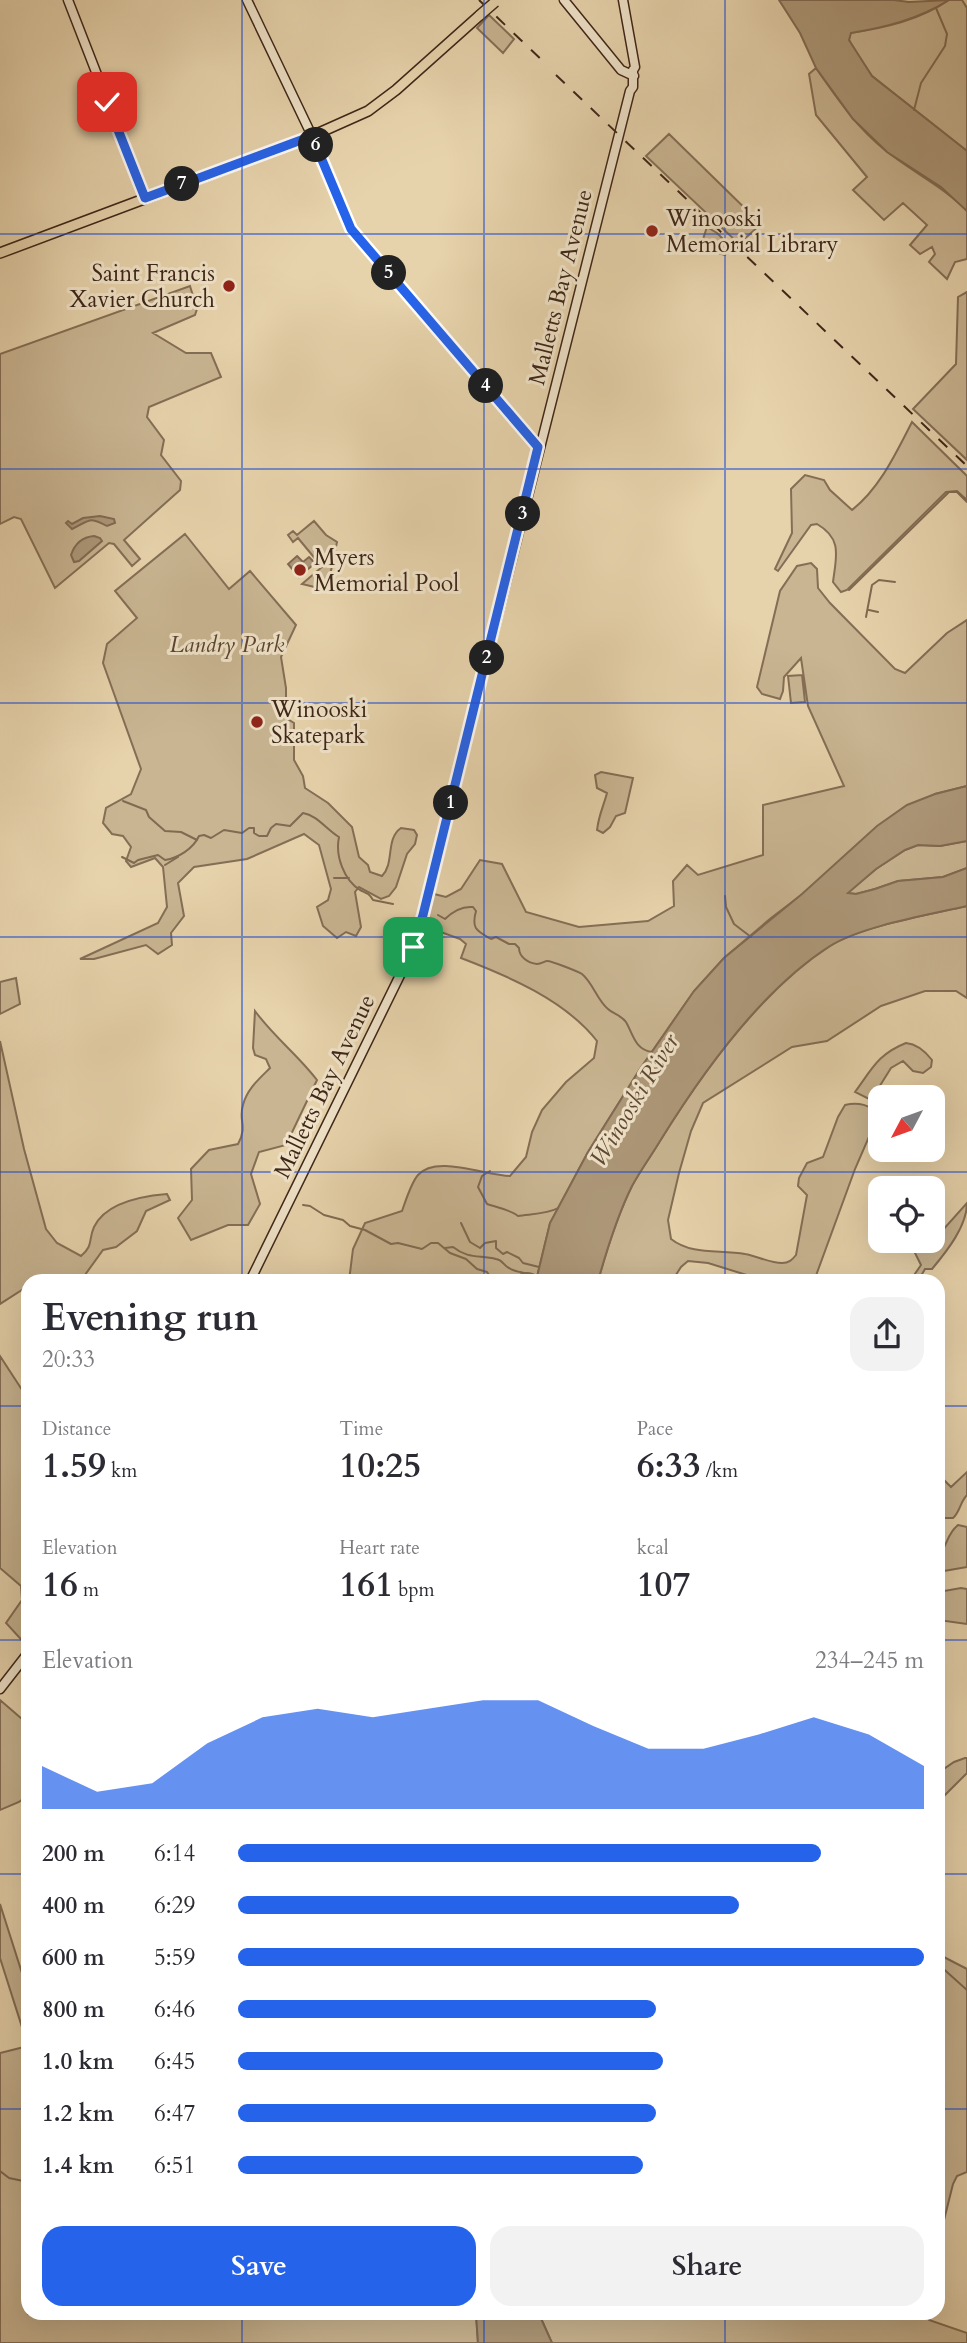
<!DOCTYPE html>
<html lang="en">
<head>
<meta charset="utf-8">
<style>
	:root { --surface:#fff; --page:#f2f2f3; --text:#2b2b33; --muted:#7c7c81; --accent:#2563eb }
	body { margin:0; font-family:Cardo,serif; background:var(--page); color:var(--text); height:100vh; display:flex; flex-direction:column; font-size:26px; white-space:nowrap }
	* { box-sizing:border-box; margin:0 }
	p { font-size:23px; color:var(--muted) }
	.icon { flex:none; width:38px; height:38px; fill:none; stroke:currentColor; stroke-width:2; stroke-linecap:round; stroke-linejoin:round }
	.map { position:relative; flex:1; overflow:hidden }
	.details { position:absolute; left:21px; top:1274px; width:924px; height:1046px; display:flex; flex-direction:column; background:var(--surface); border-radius:21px; box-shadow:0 7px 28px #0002 }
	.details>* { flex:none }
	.needle { width:46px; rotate:229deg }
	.controls { position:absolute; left:868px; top:1085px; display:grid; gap:14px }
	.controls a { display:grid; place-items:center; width:77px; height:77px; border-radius:14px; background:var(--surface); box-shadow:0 7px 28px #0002; font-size:35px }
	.pin { position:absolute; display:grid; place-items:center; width:60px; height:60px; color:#fff; margin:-30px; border-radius:14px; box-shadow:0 4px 10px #0006 }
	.km { position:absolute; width:35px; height:35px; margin:-18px; border-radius:50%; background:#222; color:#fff; font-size:19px; line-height:35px; text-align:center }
	.round { display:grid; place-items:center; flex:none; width:74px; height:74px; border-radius:21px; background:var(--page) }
	.head { display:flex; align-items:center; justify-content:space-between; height:119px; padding:0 21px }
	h1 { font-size:38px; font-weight:600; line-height:52px }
	.metrics { display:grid; grid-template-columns:repeat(3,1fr); gap:10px; height:119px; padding:7px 21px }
	.metrics div { display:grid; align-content:center }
	.metrics b { font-size:35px; font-weight:600 }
	.metrics small { font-size:19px; font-weight:400 }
	.metrics p { font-size:19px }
	.chart { height:196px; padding:14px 21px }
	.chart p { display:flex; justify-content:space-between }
	.chart svg { width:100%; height:126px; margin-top:7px; fill:var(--accent); opacity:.7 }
	.primary-button { display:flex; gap:14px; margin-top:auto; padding:14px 21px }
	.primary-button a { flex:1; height:80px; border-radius:21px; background:var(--accent); color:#fff; font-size:28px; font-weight:600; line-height:80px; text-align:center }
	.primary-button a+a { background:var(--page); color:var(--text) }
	ul { padding:0 21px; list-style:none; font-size:23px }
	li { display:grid; grid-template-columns:112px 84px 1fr; align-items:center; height:52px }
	li i { height:18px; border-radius:9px; background:var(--accent) }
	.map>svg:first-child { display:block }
	.green { fill:#c9b592; stroke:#846e55; stroke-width:2 }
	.water { fill:#ad9879; stroke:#816a52; stroke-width:2 }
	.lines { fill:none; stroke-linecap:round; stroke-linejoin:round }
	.stream { stroke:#816a52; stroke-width:2 }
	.secondary-casing { stroke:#3e2618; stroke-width:11 }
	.primary-casing { stroke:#3e2618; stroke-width:12 }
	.secondary { stroke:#efe2c8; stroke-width:8 }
	.primary { stroke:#e6d2ab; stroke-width:9 }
	.rail { stroke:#3e2618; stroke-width:2; stroke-dasharray:12 12; stroke-linecap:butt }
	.primary-bridge-casing { stroke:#3e2618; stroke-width:12; stroke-linecap:butt }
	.primary-bridge { stroke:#e6d2ab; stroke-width:9 }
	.route-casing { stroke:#fff; stroke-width:14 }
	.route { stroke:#2563eb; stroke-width:9 }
	.grid { fill:none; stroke:#1d4ed8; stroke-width:2; stroke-opacity:0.55 }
	.poi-dot { fill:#8f2418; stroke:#efe2c8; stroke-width:2.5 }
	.labels { text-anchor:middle; stroke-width:6; stroke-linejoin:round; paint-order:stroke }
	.poi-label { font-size:23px; fill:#3e2618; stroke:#efe2c8; text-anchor:start }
	.street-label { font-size:23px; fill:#3e2618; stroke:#efe2c8 }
	.park-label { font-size:23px; font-style:italic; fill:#5a4330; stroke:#efe2c8 }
	.water-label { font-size:24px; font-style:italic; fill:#5f4835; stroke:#efe2c8 }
</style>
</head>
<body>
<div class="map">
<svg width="967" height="2343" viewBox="0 0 967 2343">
	<rect width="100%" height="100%" fill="#e6d2ab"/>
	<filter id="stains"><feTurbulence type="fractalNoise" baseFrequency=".00286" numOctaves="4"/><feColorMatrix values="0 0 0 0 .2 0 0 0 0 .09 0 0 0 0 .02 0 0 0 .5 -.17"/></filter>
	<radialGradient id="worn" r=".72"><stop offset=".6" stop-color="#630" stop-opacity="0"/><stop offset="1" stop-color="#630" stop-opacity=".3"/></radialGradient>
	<!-- green -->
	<path class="green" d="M949,0H962L967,8V151L872,76L853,49L849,40L850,33C885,28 920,20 949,0Z
		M489,15L514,39L503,53L477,28Z
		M816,68C837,98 857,128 885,150C912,172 943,186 967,211V259L955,262L947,279L929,262L935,254L932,247L920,254L910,245L927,225L903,203L884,220L853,190L867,177L816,115L809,74Z
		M669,134L761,224L739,244L646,156Z
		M707,227L717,233L730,246L725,255L700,248Z
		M190,286L197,309L195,315L153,333L186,353H211L221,377L149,407L147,417L164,440L161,455L181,481L180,490L124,540L140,559L132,566L114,544L109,543L55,588L21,519L14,517L0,524V354Z
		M967,292V460L913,409L956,364L958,297Z
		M912,422L967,476V500L957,491L946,492L847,590L841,592L833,582C836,557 843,539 817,524L811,525L778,571L775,569L792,533L791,489L805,475L824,480L830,490L852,510C880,488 896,453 912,422Z
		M314,521L326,535L337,542L327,590L302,584L322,567L298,538L293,542L288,535L293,531L297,535Z
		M185,534L229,589L250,571L296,625L281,657L286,688V718L294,723V760L303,776L305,788L328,803L352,827L359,857L368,865L370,872L382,876C395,863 385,839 401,828L414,830L417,835L415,844L407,854L396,887L389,896L381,899L359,887L355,892L361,927L356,936L346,932L337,938L323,926L317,907L328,900L331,889L319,845L304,834L247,859L194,867L178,883L184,916L171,933L172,945L158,954L146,945L94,959H80L158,923L167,907L163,867L155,858L131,867L126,861L131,847L123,836L112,834L103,823L106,808L131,794L141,769L103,663L107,644L137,618L115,591Z
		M811,563L817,569L818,588L830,603L895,669L905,673L947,633L967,620V786L935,794L771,918L724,958L694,991L640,1069L588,1152L550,1223L536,1281H349L353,1249L365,1223L402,1211C406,1200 411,1183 418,1175C436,1154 486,1176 510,1176L526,1157L532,1132L542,1110L566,1082L594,1058L597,1041C565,1000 508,976 461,958L466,944L460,939L424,926L434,894L446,897L461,889L480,860L502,864L526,912L579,927L648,921L674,906L673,881L687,865L698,875L763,855V805L844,786L808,706L801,658L784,677L783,691L780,699L762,694L757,687L780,591L797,566Z
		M802,675L805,702L791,703L788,676Z
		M601,772L633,778L625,813L616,816L610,827L603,833L597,830C599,814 603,808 607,793L597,788L595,775Z
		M967,841V868L943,877L898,881L875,889L856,894L847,893L876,869L905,850L918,845L940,846Z
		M967,906V998L956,991H925L881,1006L827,1041L792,1047L703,1103L691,1131L679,1173L668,1220L671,1239C693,1256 720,1249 745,1254C757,1256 770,1263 782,1263C789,1263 792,1260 796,1255L807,1195L798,1186L799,1178L807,1163L823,1157L838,1117L845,1105C857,1102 872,1104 878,1116L855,1169L814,1281H766L708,1263L688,1261L681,1267L672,1281H598C607,1249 617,1216 632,1186C640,1171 651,1156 660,1141C702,1073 762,990 830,946C862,926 928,915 967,906Z
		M16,978L20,1004L0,1014V982Z
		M255,1011C274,1037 298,1055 317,1080L286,1145L259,1152L251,1174L260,1204L248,1225H228L191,1240L178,1218L192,1200L191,1169L209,1150L238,1144C248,1126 238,1120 243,1105C247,1089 259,1079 270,1068L266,1059L255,1055L253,1048Z
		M0,1041L24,1149L46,1229L57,1243L81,1256C94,1245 88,1240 94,1227C106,1202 143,1196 167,1194L170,1200L146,1211L137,1231L116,1247L103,1250L82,1279L83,1281H66L44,1276L36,1281H28V1286L0,1304Z
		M906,1043C917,1044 925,1051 932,1060L931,1067L923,1073L913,1071L903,1061L891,1068L871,1100L855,1092C872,1069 878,1054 906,1043Z
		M967,1203C967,1226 947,1251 932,1269H925L918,1281H910L921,1265L914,1251L916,1249L925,1250Z
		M0,1356L28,1399V1647L6,1623L22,1600L21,1586L0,1568Z
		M967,1472V1495C960,1502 960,1512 953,1518H938V1474L951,1487Z
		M958,1525L967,1527V1567L938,1572V1555C949,1545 945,1536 958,1525Z
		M961,1588L967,1589V1624L938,1620V1592Z
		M0,1700L22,1719H28V1795L19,1802L0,1810Z
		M965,1758H967V1773L938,1802V1773L954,1762Z
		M0,1904L28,1992V2314H476L478,2343H0V2053L28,2046L0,1958Z
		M938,1954L967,1969V2172L957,2176L953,2184L938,2244Z
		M539,2314H926L929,2320L967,2333V2343H552Z"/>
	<!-- water -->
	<path class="water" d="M779,0H894L909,2L949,0C919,19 886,27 851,33L849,40L872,76L967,151V211L941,187L887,152L853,119L816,68L800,33Z
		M100,516L114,519L115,523L107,526C89,516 90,520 72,529L66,523L68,521L72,524L83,518Z
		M94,536L100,538L102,541L79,561L74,562L71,555C75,543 82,537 94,536Z
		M297,556L303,562L309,557L315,563L299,577L288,564Z
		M967,786V841L940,846L918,845L905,850L876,869L848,893L856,894L875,889L898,881L943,877L967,868V906C928,915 862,926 830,946C762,989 702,1073 660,1141C651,1156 640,1171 632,1186C617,1216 607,1249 598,1281H536L550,1223L588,1152L640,1069L694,991L724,958L802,894L877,826L907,805L935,794Z
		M476,2314H539L552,2343H478Z"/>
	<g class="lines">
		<!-- stream -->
		<path class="stream" d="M914,110L921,83L945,46L947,34L936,8
			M849,590L949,492H957L967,502
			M869,610L878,612
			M866,617L872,585L879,580L895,582
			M123,801L146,810L149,817L165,831L181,832L197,840
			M122,857L134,863L138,860L158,855L165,860C178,858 193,849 199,836L204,835L211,838L224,830L242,833L249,828H254V833L259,836H267L271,828L276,824L290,826L303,813C317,815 327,830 339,837C335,856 344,880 360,890C366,893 369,893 373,900L393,904
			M165,865L178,857
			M334,878H349
			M725,896L726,907L734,924L751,937
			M438,915L445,919C452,912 462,906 473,907L476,911C471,929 477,931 491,939L496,937L509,944H515L519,948C519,957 528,963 537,964C541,964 545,961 547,961C552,961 579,972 582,974C593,983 597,1000 608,1009C613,1014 621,1015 626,1022C633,1034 635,1050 652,1052
			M490,1171L482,1176L478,1187L487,1204C496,1207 511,1210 518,1216C532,1214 548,1214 558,1208
			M303,1205L310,1206L324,1215L343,1220L350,1226L365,1230L391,1244L398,1243L422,1249L431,1243H438L450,1253L466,1259L477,1269L487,1272L489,1275L514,1280C521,1272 529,1271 538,1277
			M461,1223L470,1242L480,1248L485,1243L496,1241V1248L503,1254L507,1252L519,1258L523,1263L539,1267
			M445,1248L453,1247C468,1259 479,1255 496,1259C503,1260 503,1265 509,1268C513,1271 520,1272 525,1273
			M938,1964L967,1990
			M0,2171L9,2178L28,2182"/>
		<!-- secondary casing -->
		<g class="secondary-casing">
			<path id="secondary" d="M68,0L145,198
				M247,0L312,136L351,229L539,447
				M564,0L621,70L634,76
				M623,0L635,67L632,72
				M250,1281L406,963L418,932L630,91L633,87V70
				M0,1689L28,1653"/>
		</g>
		<!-- primary casing -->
		<g class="primary-casing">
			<path id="primary" d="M0,253L312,136L368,111L396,90L480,15"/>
		</g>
		<!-- secondary -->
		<use href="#secondary" class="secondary"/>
		<!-- primary -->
		<use href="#primary" class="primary"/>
		<!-- rail -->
		<path class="rail" d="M479,0L548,66
			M556,75L967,466"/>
		<!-- primary-bridge casing -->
		<g class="primary-bridge-casing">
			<path id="primary-bridge" d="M480,15L495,2"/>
		</g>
		<!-- primary-bridge -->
		<use href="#primary-bridge" class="primary-bridge"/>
	</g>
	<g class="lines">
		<!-- route casing -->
		<g class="route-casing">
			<path id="route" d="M107,102L145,198L312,136L351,229L538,447L423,915L413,947"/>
		</g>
		<!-- route -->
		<use href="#route" class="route"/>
	</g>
	<!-- grid -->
	<path class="grid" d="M242,0V1281M484,0V1281M725,0V1281M0,234H967M0,469H967M0,703H967M0,937H967M0,1172H967M0,1406H28M938,1406H967M0,1640H28M938,1640H967M0,1874H28M938,1874H967M0,2109H28M938,2109H967M242,2314V2343M484,2314V2343M725,2314V2343"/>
	<!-- markers -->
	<g class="poi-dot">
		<circle cx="652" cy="231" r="7"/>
		<circle cx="229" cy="286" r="7"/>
		<circle cx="300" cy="570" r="7"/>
		<circle cx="257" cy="722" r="7"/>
	</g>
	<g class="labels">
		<!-- poi labels -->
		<g class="poi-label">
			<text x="666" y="226">Winooski<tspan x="666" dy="26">Memorial Library</tspan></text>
			<text x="215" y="281" text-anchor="end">Saint Francis<tspan x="215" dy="26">Xavier Church</tspan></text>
			<text x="314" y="565">Myers<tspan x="314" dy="26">Memorial Pool</tspan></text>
			<text x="271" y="717">Winooski<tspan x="271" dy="26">Skatepark</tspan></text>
		</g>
		<!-- street labels -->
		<g class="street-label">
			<text transform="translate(560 287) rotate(-76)" y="8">Malletts Bay Avenue</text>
			<text transform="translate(324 1086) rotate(-64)" y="8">Malletts Bay Avenue</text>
		</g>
		<!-- park labels -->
		<g class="park-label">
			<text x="227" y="652">Landry Park</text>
		</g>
		<!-- water labels -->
		<g class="water-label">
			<text transform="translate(634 1100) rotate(-59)" y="8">Winooski River</text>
		</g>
	</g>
	<rect width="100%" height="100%" filter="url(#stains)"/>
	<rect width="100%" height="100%" fill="url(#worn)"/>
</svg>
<div class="controls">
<a><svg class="needle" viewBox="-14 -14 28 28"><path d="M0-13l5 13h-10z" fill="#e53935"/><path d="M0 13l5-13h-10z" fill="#7c7c81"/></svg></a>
<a><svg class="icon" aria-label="locate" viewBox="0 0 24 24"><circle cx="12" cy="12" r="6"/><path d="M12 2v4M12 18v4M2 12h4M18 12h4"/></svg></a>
</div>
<div class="pin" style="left:413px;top:947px;background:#1e9e55"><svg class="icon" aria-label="arrive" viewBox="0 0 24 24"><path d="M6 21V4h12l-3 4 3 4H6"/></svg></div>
<div class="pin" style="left:107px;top:102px;background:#d93025"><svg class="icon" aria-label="check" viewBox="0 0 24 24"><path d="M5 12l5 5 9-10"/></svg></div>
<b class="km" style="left:451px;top:803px">1</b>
<b class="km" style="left:487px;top:658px">2</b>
<b class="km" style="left:523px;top:514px">3</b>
<b class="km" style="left:486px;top:386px">4</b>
<b class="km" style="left:389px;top:273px">5</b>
<b class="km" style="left:316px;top:145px">6</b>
<b class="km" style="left:182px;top:184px">7</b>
<section class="details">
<div class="head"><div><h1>Evening run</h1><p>20:33</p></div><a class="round"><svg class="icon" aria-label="share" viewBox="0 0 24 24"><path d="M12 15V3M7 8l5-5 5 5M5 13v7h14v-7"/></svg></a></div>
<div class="metrics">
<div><p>Distance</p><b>1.59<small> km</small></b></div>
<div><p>Time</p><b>10:25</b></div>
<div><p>Pace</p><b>6:33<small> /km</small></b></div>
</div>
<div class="metrics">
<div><p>Elevation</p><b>16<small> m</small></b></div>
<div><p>Heart rate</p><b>161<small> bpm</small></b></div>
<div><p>kcal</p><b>107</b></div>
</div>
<div class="chart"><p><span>Elevation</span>234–245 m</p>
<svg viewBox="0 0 160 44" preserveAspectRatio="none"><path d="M0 44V29L10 38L20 35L30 21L40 12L50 9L60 12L70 9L80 6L90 6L100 15L110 23L120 23L130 18L140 12L150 18L160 29V44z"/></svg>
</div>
<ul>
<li><b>200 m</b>6:14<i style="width:85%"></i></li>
<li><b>400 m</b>6:29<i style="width:73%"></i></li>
<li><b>600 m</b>5:59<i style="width:100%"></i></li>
<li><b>800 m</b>6:46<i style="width:61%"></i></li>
<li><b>1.0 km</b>6:45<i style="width:62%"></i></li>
<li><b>1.2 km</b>6:47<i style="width:61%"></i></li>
<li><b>1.4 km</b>6:51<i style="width:59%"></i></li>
</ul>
<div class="primary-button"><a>Save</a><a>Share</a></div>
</section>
</div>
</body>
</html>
